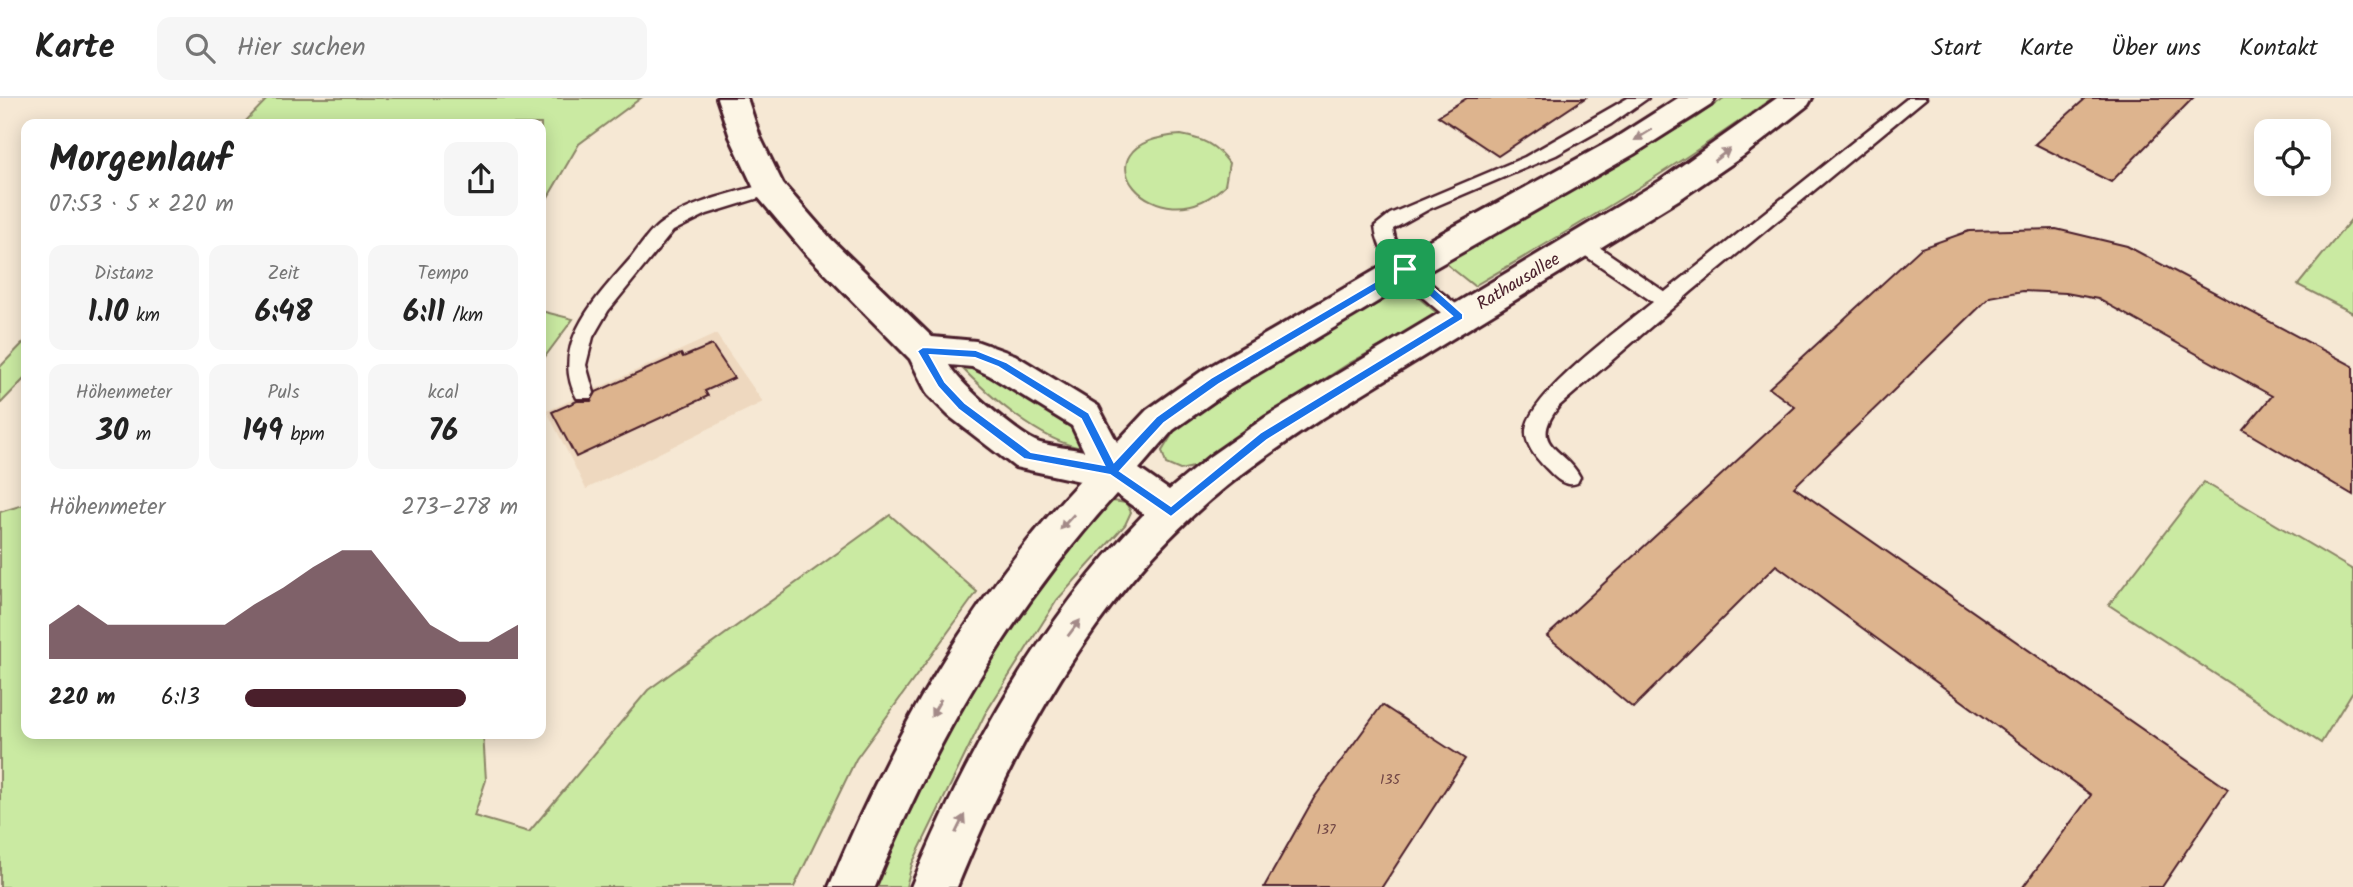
<!DOCTYPE html>
<html lang="de">
<head>
<meta charset="utf-8">
<style>
	:root { --surface:#fff; --page:#f6f6f6; --text:#222; --muted:#767676; --line:#e0e0e0; --accent:#4a1f2b }
	body { margin:0; font-family:Kalam,sans-serif; background:var(--page); color:var(--text); height:100vh; display:flex; flex-direction:column; font-size:26px; white-space:nowrap }
	* { box-sizing:border-box; margin:0 }
	p { font-size:23px; color:var(--muted) }
	.icon { flex:none; width:38px; height:38px; fill:none; stroke:currentColor; stroke-width:2; stroke-linecap:round; stroke-linejoin:round }
	.map { position:relative; flex:1; overflow:hidden }
	.panel { position:absolute; left:21px; top:21px; width:525px; height:620px; display:flex; flex-direction:column; background:var(--surface); border-radius:14px; box-shadow:0 4px 18px #0003 }
	.panel>* { flex:none }
	.controls { position:absolute; left:2254px; top:21px; display:grid; gap:14px }
	.controls a { display:grid; place-items:center; width:77px; height:77px; border-radius:14px; background:var(--surface); box-shadow:0 4px 18px #0003; font-size:35px }
	.pin { position:absolute; display:grid; place-items:center; width:60px; height:60px; color:#fff; margin:-30px; border-radius:14px; box-shadow:0 4px 10px #0006 }
	.round { display:grid; place-items:center; flex:none; width:74px; height:74px; border-radius:14px; background:var(--page) }
	.summary { display:flex; align-items:center; justify-content:space-between; height:119px; padding:0 28px }
	h1 { font-size:38px; font-weight:600; line-height:52px }
	.metrics { display:grid; grid-template-columns:repeat(3,1fr); gap:10px; height:119px; padding:7px 28px }
	.metrics div { display:grid; align-content:center; border-radius:14px; background:var(--page); text-align:center }
	.metrics b { font-size:30px; font-weight:600 }
	.metrics small { font-size:19px; font-weight:400 }
	.metrics p { font-size:19px }
	.chart { height:196px; padding:14px 28px }
	.chart p { display:flex; justify-content:space-between }
	.chart svg { width:100%; height:126px; margin-top:7px; fill:var(--accent); opacity:.7 }
	ul { padding:0 28px; list-style:none; font-size:23px }
	li { display:grid; grid-template-columns:112px 84px 1fr; align-items:center; height:52px }
	li i { height:18px; border-radius:9px; background:var(--accent) }
	header { display:flex; align-items:center; gap:42px; box-sizing:border-box; height:98px; padding:0 35px; background:var(--surface); border-bottom:2px solid var(--line) }
	header strong { font-size:33px }
	nav { display:flex; gap:38px; margin-inline-start:auto; font-size:24px }
	.search { width:490px; height:63px; background:var(--page); display:flex; align-items:center; gap:18px; box-sizing:border-box; padding:0 24px; border-radius:14px; color:var(--muted); font-size:26px }
	.map>svg:first-child { display:block }
	.built { fill:#eed8bf }
	.green { fill:#caeaa2; stroke:#8a8466; stroke-width:2 }
	.building { fill:#ddb48e; stroke:#4a1f2b; stroke-width:2 }
	.lines { fill:none; stroke-linecap:round; stroke-linejoin:round }
	.service-casing { stroke:#4a1f2b; stroke-width:5 }
	.secondary-casing { stroke:#4a1f2b; stroke-width:6 }
	.service { fill:#fcf5e5; fill-rule:evenodd }
	.secondary { fill:#fcf5e5; fill-rule:evenodd }
	.oneway { fill:#a38a88 }
	.route { fill:#1a73e8; stroke:#fff; stroke-width:2; fill-rule:evenodd }
	.labels { text-anchor:middle; stroke-width:7; stroke-linejoin:round; paint-order:stroke }
	.number-label { font-size:14px; fill:#6f4444 }
	.street-label { font-size:18px; fill:#4a1f2b; stroke:#fcf5e5 }
</style>
</head>
<body>
<header>
<strong>Karte</strong>
<div class="search"><svg class="icon" aria-label="search" viewBox="0 0 24 24"><circle cx="10" cy="10" r="6"/><path d="M15 15l6 6"/></svg>Hier suchen</div>
<nav><a>Start</a><a>Karte</a><a>Über uns</a><a>Kontakt</a></nav>
</header>
<div class="map">
<svg width="2353" height="789" viewBox="0 0 2353 789">
	<rect width="100%" height="100%" fill="#f6e8d4"/>
	<filter id="ink" filterUnits="userSpaceOnUse"><feTurbulence type="fractalNoise" baseFrequency=".0143" numOctaves="2"/><feDisplacementMap in="SourceGraphic" scale="14" xChannelSelector="R" yChannelSelector="G"/><feConvolveMatrix kernelMatrix="1 2 1 2 8 2 1 2 1" color-interpolation-filters="sRGB"/></filter>
	<g filter="url(#ink)">
		<!-- built -->
		<path class="built" d="M716,236L763,304L586,391L547,313Z"/>
		<!-- green -->
		<path class="green" d="M268,0H641L579,46L541,111V26H243Z
			M1724,0H1772C1677,69 1576,129 1474,188L1445,165L1694,21Z
			M1181,37C1203,41 1215,46 1229,65L1225,87C1157,154 1066,44 1181,37Z
			M2353,119V215L2298,187Z
			M1406,189L1438,216L1348,266L1272,315L1206,366L1180,372L1166,366L1162,353L1175,332L1317,235Z
			M541,213L573,221L541,264Z
			M26,242V279L0,306V269Z
			M963,262L1076,332L1083,350C1040,344 987,296 958,266Z
			M2204,384L2353,472V593L2321,645L2109,507Z
			M1113,403L1126,405L1131,414L1125,427L1057,502L985,616L912,766L906,789H874L884,756L956,607L1035,490L1099,414Z
			M26,406V635H483L486,682L474,718L529,734L648,592L890,417L977,494L856,661L794,789H0V414Z"/>
		<!-- building -->
		<path class="building" d="M1467,0H1585L1498,58L1438,18Z
			M2086,0H2193L2111,84L2035,46Z
			M2056,131L2127,148L2353,268V397L2243,332L2272,298L2098,201L2066,195L2023,193L1990,199L1794,389L2228,691L2162,789H2023L2091,697L1776,467L1633,610L1547,538L1795,309L1769,290L1921,150L1969,133Z
			M712,247L734,280L705,293L708,298L576,359L552,314L577,303H591L596,294L681,256L683,259Z
			M1382,607L1465,661L1382,789H1264L1314,700Z"/>
		<g class="lines">
			<!-- service casing -->
			<g class="service-casing">
				<path id="service" d="M1628,0H1648L1611,26L1556,57L1429,111L1393,131C1397,166 1440,192 1466,214L1468,219L1466,224H1452C1423,198 1379,170 1375,128L1390,116L1525,59Z
					M1908,0H1926L1692,193L1559,308C1527,349 1565,349 1580,379L1577,385C1564,390 1555,379 1546,370C1537,361 1525,347 1526,333C1527,298 1625,227 1653,204L1574,150L1571,145L1574,140H1586L1665,194Z
					M769,85L778,91L775,95L707,116L673,133L608,213L593,239L586,267L594,295L591,300H577C548,247 598,198 631,160C640,149 650,132 663,124C693,103 734,95 769,85Z"/>
			</g>
			<!-- secondary casing -->
			<g class="secondary-casing">
				<path id="secondary" d="M717,0H747L760,39L783,86L831,141L932,239L976,243L1015,257L1098,308L1117,344L1147,312L1202,273L1393,162L1612,42L1678,0H1715L1711,7L1634,56L1417,180L1228,293L1173,332L1139,371L1169,392L1209,359L1266,319L1660,83L1777,0H1812L1808,7L1743,58L1683,99L1321,321C1283,346 1245,372 1210,402C1092,504 1015,647 957,789H911C968,652 1040,523 1144,416L1116,396C1010,514 935,642 875,789H829C891,640 969,501 1080,383L1015,369L949,318L928,297L910,261L807,157L758,99L730,39ZM949,267L972,269L989,277L1072,328L1084,353C1070,350 1054,349 1040,345C1021,339 959,286 949,267Z"/>
			</g>
			<!-- service -->
			<use href="#service" class="service"/>
			<!-- secondary -->
			<use href="#secondary" class="secondary"/>
		</g>
		<!-- one-way arrows -->
		<defs><path id="oneway-solid" d="M-6-.8H1V-3.2L6.5 0L1 3.2V.8H-6Z" transform="scale(1.75)"/></defs>
		<g class="oneway">
			<use href="#oneway-solid" transform="translate(1643 37) rotate(148)"/>
			<use href="#oneway-solid" transform="translate(1722 57) rotate(-37)"/>
			<use href="#oneway-solid" transform="translate(1067 424) rotate(132)"/>
			<use href="#oneway-solid" transform="translate(1074 530) rotate(-53)"/>
			<use href="#oneway-solid" transform="translate(936 610) rotate(119)"/>
			<use href="#oneway-solid" transform="translate(960 726) rotate(-64)"/>
		</g>
	</g>
	<!-- route -->
	<path class="route" d="M1402,168H1409L1463,216V221L1267,342L1171,419L1110,377L1024,361L958,311L938,289L917,253L923,249L976,252L1006,264L1089,315L1114,364L1156,319L1211,280ZM1404,176L1452,218L1260,335L1171,408L1120,373L1164,325L1219,286ZM930,257L975,260L998,269L1081,321L1104,367L1031,354L965,305L945,284Z"/>
	<g class="labels">
		<!-- number labels -->
		<g class="number-label">
			<text x="1390" y="686">135</text>
			<text x="1326" y="736">137</text>
		</g>
		<!-- street labels -->
		<g class="street-label">
			<text transform="translate(1518 183) rotate(-31)" y="6">Rathausallee</text>
		</g>
	</g>
</svg>
<div class="controls">
<a><svg class="icon" aria-label="locate" viewBox="0 0 24 24"><circle cx="12" cy="12" r="6"/><path d="M12 2v4M12 18v4M2 12h4M18 12h4"/></svg></a>
</div>
<div class="pin" style="left:1405px;top:171px;background:#1e9e55"><svg class="icon" aria-label="arrive" viewBox="0 0 24 24"><path d="M6 21V4h12l-3 4 3 4H6"/></svg></div>
<section class="panel">
<div class="summary"><div><h1>Morgenlauf</h1><p>07:53 · 5 × 220 m</p></div><a class="round"><svg class="icon" aria-label="share" viewBox="0 0 24 24"><path d="M12 15V3M7 8l5-5 5 5M5 13v7h14v-7"/></svg></a></div>
<div class="metrics">
<div><p>Distanz</p><b>1.10<small> km</small></b></div>
<div><p>Zeit</p><b>6:48</b></div>
<div><p>Tempo</p><b>6:11<small> /km</small></b></div>
</div>
<div class="metrics">
<div><p>Höhenmeter</p><b>30<small> m</small></b></div>
<div><p>Puls</p><b>149<small> bpm</small></b></div>
<div><p>kcal</p><b>76</b></div>
</div>
<div class="chart"><p><span>Höhenmeter</span>273–278 m</p>
<svg viewBox="0 0 160 44" preserveAspectRatio="none"><path d="M0 44V32L10 25L20 32L30 32L40 32L50 32L60 32L70 25L80 19L90 12L100 6L110 6L120 19L130 32L140 38L150 38L160 32V44z"/></svg>
</div>
<ul>
<li><b>220 m</b>6:13<i style="width:81%"></i></li>
</ul>
</section>
</div>
</body>
</html>
